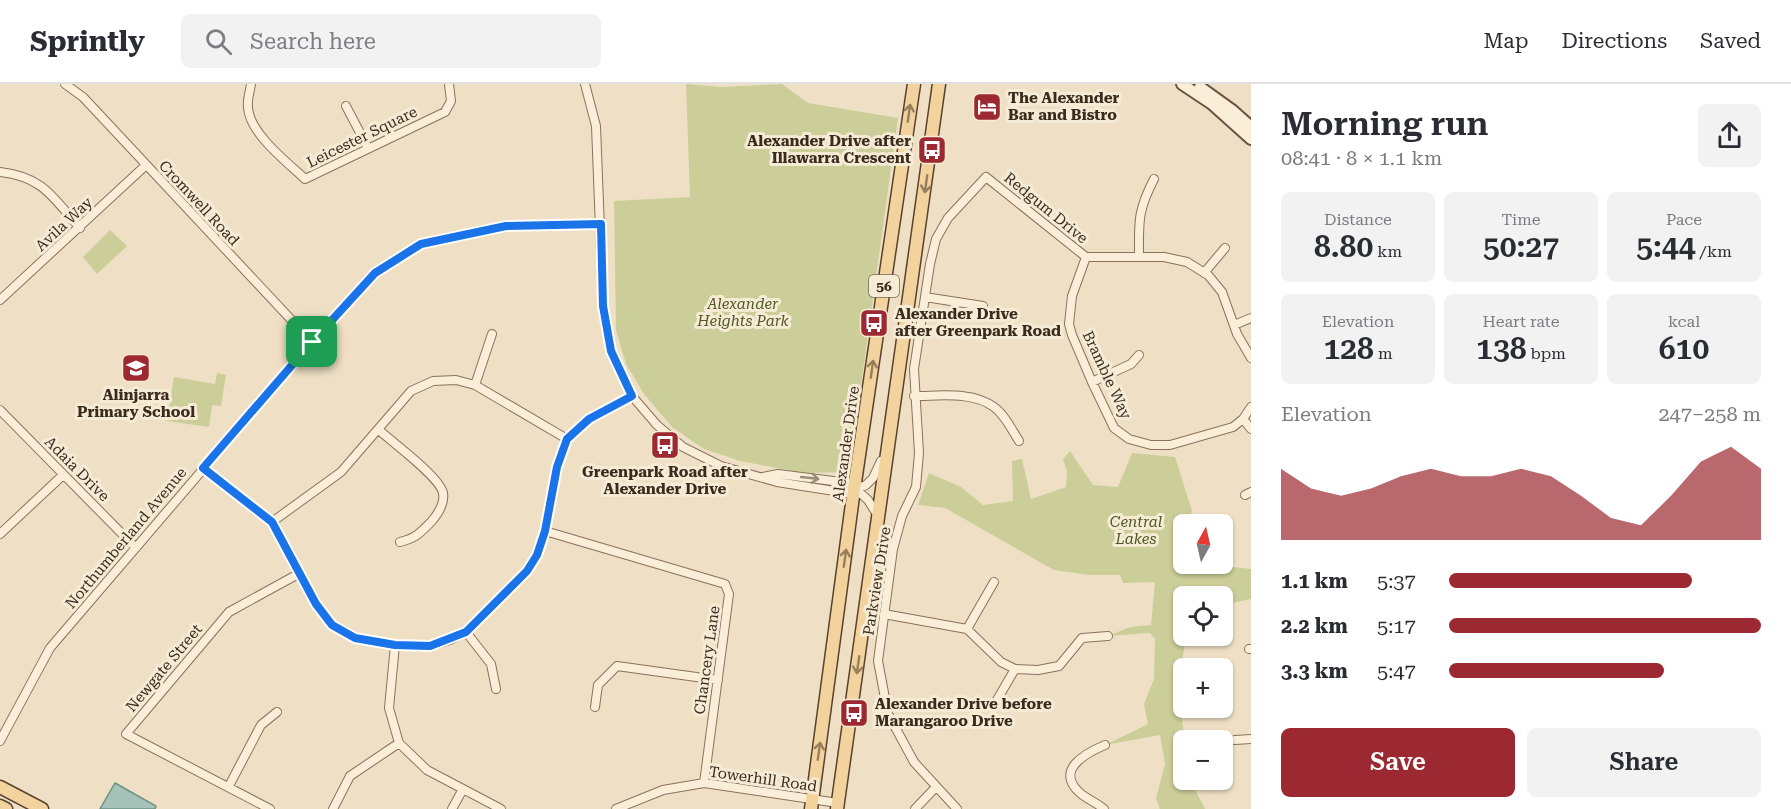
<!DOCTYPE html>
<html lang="en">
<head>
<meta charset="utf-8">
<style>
	:root { --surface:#fff; --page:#f2f2f3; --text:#2b2b33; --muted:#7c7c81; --line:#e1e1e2; --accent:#9c2931 }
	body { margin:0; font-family:"Roboto Serif",serif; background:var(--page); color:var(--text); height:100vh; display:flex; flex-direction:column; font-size:22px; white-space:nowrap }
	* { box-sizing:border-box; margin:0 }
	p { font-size:20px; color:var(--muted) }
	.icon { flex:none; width:33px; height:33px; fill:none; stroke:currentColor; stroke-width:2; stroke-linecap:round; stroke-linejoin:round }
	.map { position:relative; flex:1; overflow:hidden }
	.sheet { display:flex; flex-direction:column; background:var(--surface); width:540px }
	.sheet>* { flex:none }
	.needle { width:39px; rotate:8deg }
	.controls { position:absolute; left:1173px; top:430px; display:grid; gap:12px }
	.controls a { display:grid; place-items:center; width:60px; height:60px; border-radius:9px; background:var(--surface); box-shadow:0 2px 4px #0004; font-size:30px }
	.pin { position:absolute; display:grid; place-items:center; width:51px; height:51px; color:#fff; margin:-26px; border-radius:12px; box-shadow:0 3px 9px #0006 }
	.round { display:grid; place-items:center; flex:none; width:63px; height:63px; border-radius:9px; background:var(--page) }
	.overview { display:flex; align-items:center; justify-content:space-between; height:102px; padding:0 30px }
	h1 { font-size:33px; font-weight:600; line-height:45px }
	.figures { display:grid; grid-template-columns:repeat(3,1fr); gap:9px; height:102px; padding:6px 30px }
	.figures div { display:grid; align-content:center; border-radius:9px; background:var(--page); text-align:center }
	.figures b { font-size:30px; font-weight:600 }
	.figures small { font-size:16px; font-weight:400 }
	.figures p { font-size:16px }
	.chart { height:168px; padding:12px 30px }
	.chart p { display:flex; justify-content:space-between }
	.chart svg { width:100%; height:108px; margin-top:6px; fill:var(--accent); opacity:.7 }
	.action { display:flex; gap:12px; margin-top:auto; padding:12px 30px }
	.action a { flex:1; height:69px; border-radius:9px; background:var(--accent); color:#fff; font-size:24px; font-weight:600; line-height:69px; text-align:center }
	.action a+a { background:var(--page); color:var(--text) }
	ul { padding:0 30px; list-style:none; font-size:20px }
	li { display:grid; grid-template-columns:96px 72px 1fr; align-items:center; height:45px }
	li i { height:15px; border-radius:8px; background:var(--accent) }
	header { display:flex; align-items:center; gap:36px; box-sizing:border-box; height:84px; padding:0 30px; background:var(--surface); border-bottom:2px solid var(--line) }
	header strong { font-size:28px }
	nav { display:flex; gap:33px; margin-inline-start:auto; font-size:21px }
	.search { width:420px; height:54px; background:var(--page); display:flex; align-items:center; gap:15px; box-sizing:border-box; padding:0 21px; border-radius:9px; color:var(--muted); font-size:22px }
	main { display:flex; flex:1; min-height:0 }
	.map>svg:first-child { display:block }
	.green { fill:#cbce99 }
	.water { fill:#a7c3b9; stroke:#6d9286; stroke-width:1.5 }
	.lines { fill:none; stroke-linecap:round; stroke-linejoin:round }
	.street-casing { stroke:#8b715b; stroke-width:10 }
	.secondary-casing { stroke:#6d523e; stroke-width:14 }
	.primary-casing { stroke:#59402f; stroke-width:15 }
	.street { stroke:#faeed9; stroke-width:8 }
	.secondary { stroke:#faeed9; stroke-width:10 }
	.primary { stroke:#f3d39d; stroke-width:12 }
	.oneway { stroke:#977f5e }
	.oneway2 { stroke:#9a8c7c }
	.route-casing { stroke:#fff; stroke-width:12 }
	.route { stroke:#1a73e8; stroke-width:8 }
	.labels { text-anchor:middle; stroke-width:6; stroke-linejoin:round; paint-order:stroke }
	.shield { fill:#f6ebd5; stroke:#736556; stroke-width:1.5 }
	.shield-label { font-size:14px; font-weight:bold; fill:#3b2b1f }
	.poi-label { font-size:15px; font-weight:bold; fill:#3b2b1f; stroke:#f6ebd5; text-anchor:start }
	.street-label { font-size:15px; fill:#3b2b1f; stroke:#f6ebd5 }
	.park-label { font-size:15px; font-style:italic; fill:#4e5825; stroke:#f6ebd5 }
</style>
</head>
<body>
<header>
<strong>Sprintly</strong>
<div class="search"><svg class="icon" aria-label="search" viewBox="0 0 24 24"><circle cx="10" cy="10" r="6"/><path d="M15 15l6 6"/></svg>Search here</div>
<nav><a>Map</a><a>Directions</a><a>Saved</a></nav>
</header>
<main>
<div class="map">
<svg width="1251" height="725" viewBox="0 0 1251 725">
	<rect width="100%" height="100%" fill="#efe0c5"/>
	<!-- green -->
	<path class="green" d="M686,0L721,3L782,0L808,19L898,34L849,388L804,389L740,377L704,365L672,343L644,310L626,280L616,246L614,117L690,113Z
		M110,146L127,162L97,190L83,173Z
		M217,289L226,291L221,322L212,321L209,343L167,337L174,293L215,300Z
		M1070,367L1093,401L1118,403L1132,369L1175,373L1192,427L1187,441H1184V480L1223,479L1224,482L1251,485V515L1223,521L1222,513H1184V552H1186L1178,606L1185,657H1184V696H1190L1205,725H1160L1156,714L1165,680L1160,651L1105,661L1148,640L1144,620L1154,595L1155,555L1150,549L1108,552L1130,543L1151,541L1155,498L1123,499L1120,491H1089L1054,486L945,424L918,421L929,389L961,403L983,421L1013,417L1012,377L1022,375L1031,415L1066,403L1067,388L1063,375Z"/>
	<!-- water -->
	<path class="water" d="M115,699L156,722L155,725H100Z"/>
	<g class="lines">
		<!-- street casing -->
		<g class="street-casing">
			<path id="street" d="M65,0L83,13L312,258
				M251,0C250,7 247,16 248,23C249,49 287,78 305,95L445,28L451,17L449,0
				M585,0L596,42L603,222L611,267L632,312L657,341L683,363L721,382L777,398L847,409L866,401L873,394L881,377
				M346,22L368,64
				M0,88C44,93 53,114 80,144
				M1086,173L1072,212L1069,240L1072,251L1092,298L1114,344L1129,355L1151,361H1170L1233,343L1243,335L1251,323
				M1139,173C1139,138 1137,128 1154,95
				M1204,189L1225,164
				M925,213L983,222
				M0,216L145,82
				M1234,241L1251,234
				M1092,298L1131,280L1139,271
				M475,301L492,250
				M914,312C940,312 972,307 994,323C1005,331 1012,346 1019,357
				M0,326L136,464
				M1243,335L1251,345
				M379,346C392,358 440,393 443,409C445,420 438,430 431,438C419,450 416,454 400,458
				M203,384L272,438L316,520L332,541L355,554L395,561L430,562L450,556L466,548L527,487L537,471L545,447L557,383L567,355L589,335L632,312
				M763,393L778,390L849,399L868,416L878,432
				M1245,411L1251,408
				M272,438L341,388L411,307L433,297L456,296L475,301L567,355
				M545,447L725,500L729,510L704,699
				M0,450L63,391
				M884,530L967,545L1001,578L1015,585L1038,586L1059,582L1082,554L1108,552
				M967,545L994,498
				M466,548L491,580L496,605
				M395,561L389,624L399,659L427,686L501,725
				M1249,565H1251
				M994,621L1015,585
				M595,623L598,601L617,582L718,596
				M1235,656L1251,655
				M0,657L50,564L312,258L375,189L421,160L506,142L601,140
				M229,702L261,641L277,628
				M270,725L126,650L229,528L300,489
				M333,725L350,692L399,659
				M452,725L463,705
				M616,725L663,706L704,699L838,719
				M915,725L936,703
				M957,725L914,678L888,630L878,577L893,465L902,432L916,403L919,369L914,285L930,180L936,155L948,134L986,93L1086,173H1164L1187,178L1208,191L1222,208L1237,250L1251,274
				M1104,725C1097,719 1087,715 1080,709C1054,686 1086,669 1105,661"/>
		</g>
		<!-- secondary casing -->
		<g class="secondary-casing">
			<path id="secondary" d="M1182,0L1212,20L1251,55
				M1200,3L1232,26L1251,43"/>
		</g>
		<!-- primary casing -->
		<g class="primary-casing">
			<path id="primary" d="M0,703L42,725
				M0,722L6,725
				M811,725L854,405L914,0
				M837,725L939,0"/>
		</g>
		<!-- street -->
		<use href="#street" class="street"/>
		<!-- secondary -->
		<use href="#secondary" class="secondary"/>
		<!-- primary -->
		<use href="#primary" class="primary"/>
	</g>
	<!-- one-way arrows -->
	<defs><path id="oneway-shaft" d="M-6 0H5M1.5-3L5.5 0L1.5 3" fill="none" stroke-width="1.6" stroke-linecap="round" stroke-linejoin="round" transform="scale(1.5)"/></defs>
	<g class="oneway">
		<use href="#oneway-shaft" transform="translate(909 29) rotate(-82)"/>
		<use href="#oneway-shaft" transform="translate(926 100) rotate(98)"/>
		<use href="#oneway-shaft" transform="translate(872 285) rotate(-82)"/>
		<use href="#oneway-shaft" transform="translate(845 474) rotate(-82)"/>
		<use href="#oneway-shaft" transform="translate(858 581) rotate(98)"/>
		<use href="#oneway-shaft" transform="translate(819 667) rotate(-82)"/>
	</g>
	<use class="oneway2" href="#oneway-shaft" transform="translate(810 394) rotate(6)"/>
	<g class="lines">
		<!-- route casing -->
		<g class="route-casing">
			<path id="route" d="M601,140L603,222L611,267L632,312L589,335L567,355L557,383L545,447L537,471L527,487L466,548L430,562L395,561L355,554L332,541L316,520L272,438L203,384L312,258L375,189L421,160L506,142Z"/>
		</g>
		<!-- route -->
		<use href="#route" class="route"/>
	</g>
	<!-- icons -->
	<defs>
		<g id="hotel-square" transform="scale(1.5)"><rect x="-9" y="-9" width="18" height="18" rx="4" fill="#9c2931" stroke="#f6ebd5"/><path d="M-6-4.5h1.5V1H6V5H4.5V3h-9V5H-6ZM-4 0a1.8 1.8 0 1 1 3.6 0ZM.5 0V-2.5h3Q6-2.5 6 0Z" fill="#fff"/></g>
		<g id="bus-square" transform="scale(1.5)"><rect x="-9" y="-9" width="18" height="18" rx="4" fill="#9c2931" stroke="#f6ebd5"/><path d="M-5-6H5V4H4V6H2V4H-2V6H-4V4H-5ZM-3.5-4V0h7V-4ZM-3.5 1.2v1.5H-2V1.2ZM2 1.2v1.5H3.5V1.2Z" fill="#fff"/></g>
		<g id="school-square" transform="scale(1.5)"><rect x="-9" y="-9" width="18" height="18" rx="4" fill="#9c2931" stroke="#f6ebd5"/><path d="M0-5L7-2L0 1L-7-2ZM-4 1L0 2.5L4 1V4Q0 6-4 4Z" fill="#fff"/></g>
	</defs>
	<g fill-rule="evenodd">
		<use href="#hotel-square" x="987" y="23"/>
		<use href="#bus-square" x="932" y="66"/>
		<use href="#bus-square" x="874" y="239"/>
		<use href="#school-square" x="136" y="284"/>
		<use href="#bus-square" x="665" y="361"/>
		<use href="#bus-square" x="854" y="629"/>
	</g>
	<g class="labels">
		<!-- shield labels -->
		<rect class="shield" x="869" y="191" width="30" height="22" rx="4.5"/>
		<g class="shield-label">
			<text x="884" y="207">56</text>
		</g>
		<!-- poi labels -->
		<g class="poi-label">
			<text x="1008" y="19">The Alexander<tspan x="1008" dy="17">Bar and Bistro</tspan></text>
			<text x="911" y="62" text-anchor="end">Alexander Drive after<tspan x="911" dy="17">Illawarra Crescent</tspan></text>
			<text x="895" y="235">Alexander Drive<tspan x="895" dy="17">after Greenpark Road</tspan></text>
			<text x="136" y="316" text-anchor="middle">Alinjarra<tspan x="136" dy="17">Primary School</tspan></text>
			<text x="665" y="393" text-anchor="middle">Greenpark Road after<tspan x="665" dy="17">Alexander Drive</tspan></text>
			<text x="875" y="625">Alexander Drive before<tspan x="875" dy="17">Marangaroo Drive</tspan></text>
		</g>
		<!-- street labels -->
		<g class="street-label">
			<text transform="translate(362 53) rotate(-26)" y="5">Leicester Square</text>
			<text transform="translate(199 119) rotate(47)" y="5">Cromwell Road</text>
			<text transform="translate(1046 124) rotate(39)" y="5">Redgum Drive</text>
			<text transform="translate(64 140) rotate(-43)" y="5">Avila Way</text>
			<text transform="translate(1107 291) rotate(65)" y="5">Bramble Way</text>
			<text transform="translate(846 360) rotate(-82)" y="5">Alexander Drive</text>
			<text transform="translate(77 385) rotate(45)" y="5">Adaia Drive</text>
			<text transform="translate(126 454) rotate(-50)" y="5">Northumberland Avenue</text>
			<text transform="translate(877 497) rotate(-81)" y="5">Parkview Drive</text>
			<text transform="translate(707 576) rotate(-82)" y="5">Chancery Lane</text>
			<text transform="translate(164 584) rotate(-50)" y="5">Newgate Street</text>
			<text transform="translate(763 695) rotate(8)" y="5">Towerhill Road</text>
		</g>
		<!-- park labels -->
		<g class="park-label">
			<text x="743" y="225">Alexander<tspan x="743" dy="17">Heights Park</tspan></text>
			<text x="1136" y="443">Central<tspan x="1136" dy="17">Lakes</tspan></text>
		</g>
	</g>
</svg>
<div class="controls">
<a><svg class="needle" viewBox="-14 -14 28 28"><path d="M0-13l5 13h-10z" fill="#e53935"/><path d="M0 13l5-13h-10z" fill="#7c7c81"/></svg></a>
<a><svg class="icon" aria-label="locate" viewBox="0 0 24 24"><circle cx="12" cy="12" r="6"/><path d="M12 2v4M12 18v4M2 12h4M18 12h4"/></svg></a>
<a>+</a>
<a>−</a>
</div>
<div class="pin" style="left:312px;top:258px;background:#1e9e55"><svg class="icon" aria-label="arrive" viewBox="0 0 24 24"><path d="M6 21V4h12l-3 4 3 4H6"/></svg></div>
</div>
<section class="sheet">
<div class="overview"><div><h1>Morning run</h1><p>08:41 · 8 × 1.1 km</p></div><a class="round"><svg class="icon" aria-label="share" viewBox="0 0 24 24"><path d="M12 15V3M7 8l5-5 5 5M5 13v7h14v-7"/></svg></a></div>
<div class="figures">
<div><p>Distance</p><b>8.80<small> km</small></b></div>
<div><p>Time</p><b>50:27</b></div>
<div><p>Pace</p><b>5:44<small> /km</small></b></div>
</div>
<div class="figures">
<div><p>Elevation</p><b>128<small> m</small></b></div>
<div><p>Heart rate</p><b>138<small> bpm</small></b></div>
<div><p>kcal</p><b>610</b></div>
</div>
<div class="chart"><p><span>Elevation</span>247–258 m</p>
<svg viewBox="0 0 160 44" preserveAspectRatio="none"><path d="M0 44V15L10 23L20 26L30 23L40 18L50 15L60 18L70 18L80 15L90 18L100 26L110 35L120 38L130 26L140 12L150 6L160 15V44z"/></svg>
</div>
<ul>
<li><b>1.1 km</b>5:37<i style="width:78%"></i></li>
<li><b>2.2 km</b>5:17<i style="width:100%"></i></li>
<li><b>3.3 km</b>5:47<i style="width:69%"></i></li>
</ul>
<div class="action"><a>Save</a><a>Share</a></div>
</section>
</main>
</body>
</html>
